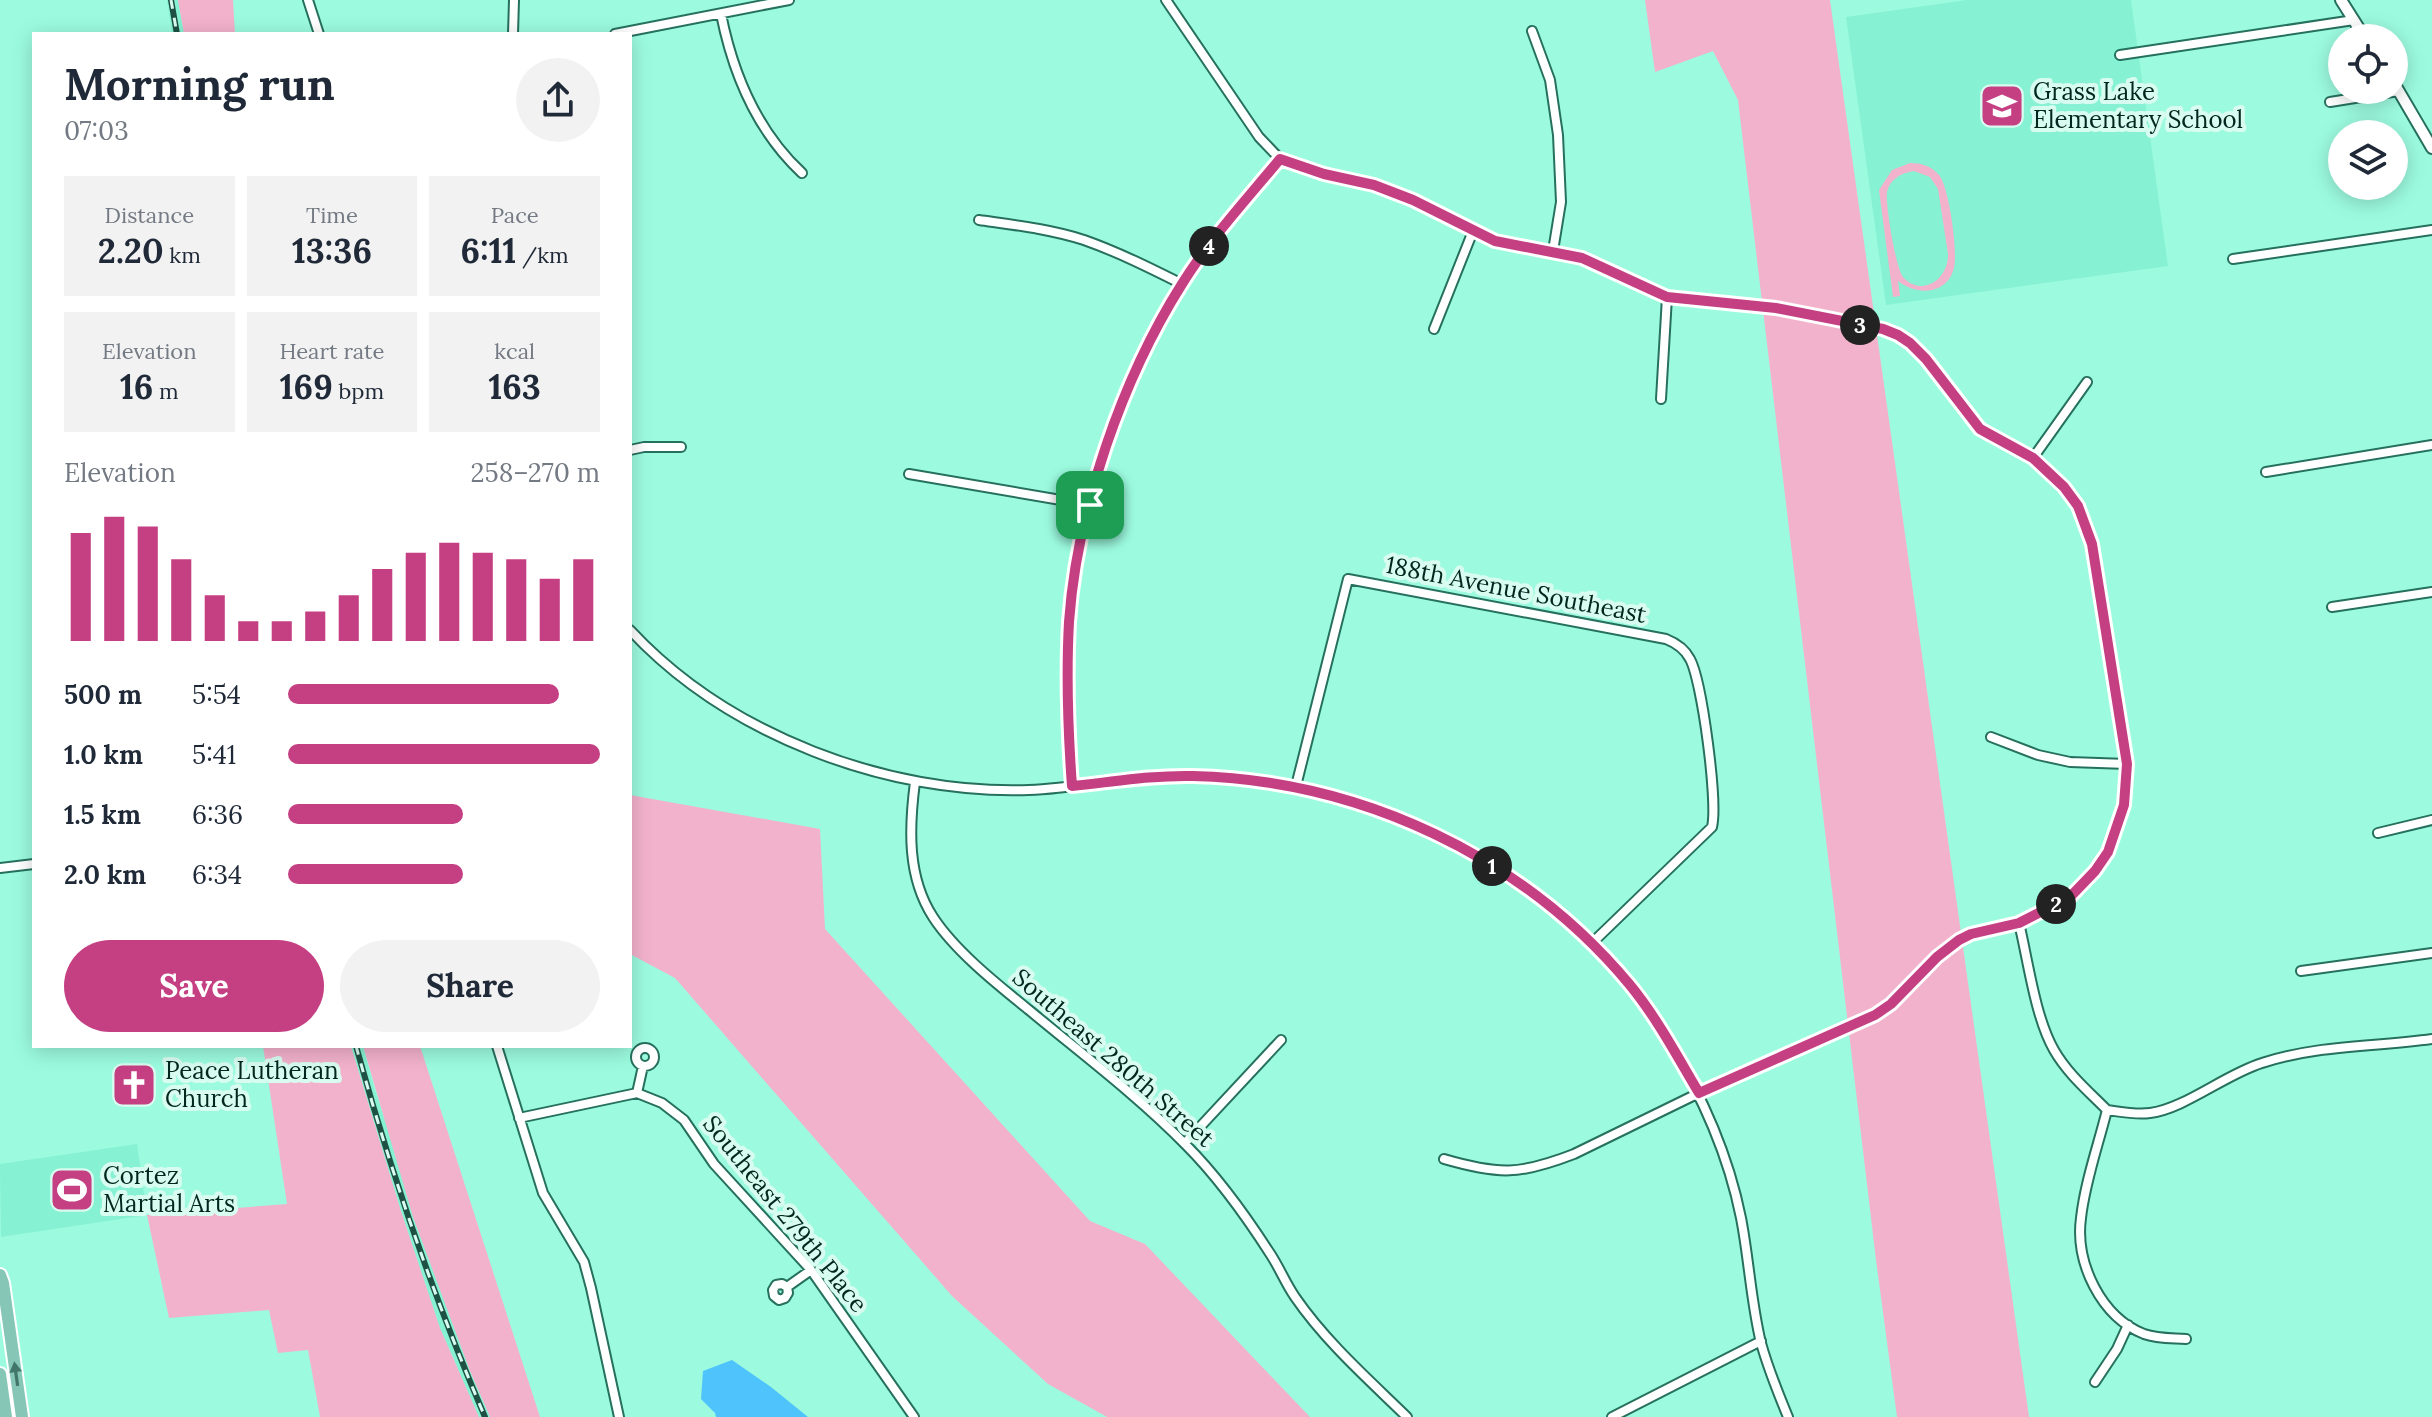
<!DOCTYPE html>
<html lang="en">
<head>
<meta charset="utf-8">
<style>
	:root { --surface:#fff; --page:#f2f2f3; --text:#1f2937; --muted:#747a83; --accent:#c54083 }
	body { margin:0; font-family:Lora,serif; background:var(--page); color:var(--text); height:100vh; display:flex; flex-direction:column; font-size:30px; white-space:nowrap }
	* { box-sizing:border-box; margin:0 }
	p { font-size:26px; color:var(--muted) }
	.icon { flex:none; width:44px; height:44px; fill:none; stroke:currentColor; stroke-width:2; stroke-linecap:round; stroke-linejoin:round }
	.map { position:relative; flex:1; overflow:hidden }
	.panel { position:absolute; left:32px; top:32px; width:600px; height:1016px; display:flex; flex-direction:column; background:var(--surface); border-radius:0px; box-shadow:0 4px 20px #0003 }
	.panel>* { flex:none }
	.fabs { position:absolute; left:2328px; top:24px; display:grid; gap:16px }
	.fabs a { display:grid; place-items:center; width:80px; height:80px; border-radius:50%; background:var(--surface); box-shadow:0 4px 20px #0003; font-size:40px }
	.pin { position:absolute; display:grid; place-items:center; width:68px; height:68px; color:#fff; margin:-34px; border-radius:16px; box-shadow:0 4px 12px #0006 }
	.km { position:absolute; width:40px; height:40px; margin:-20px; border-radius:50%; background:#222; color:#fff; font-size:22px; line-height:40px; text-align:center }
	.round { display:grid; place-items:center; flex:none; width:84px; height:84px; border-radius:42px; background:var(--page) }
	.headline { display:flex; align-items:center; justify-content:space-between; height:136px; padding:0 32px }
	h1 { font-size:44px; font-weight:700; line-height:60px }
	.metrics { display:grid; grid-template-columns:repeat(3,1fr); gap:12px; height:136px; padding:8px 32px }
	.metrics div { display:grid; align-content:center; border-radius:0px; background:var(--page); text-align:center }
	.metrics b { font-size:34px; font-weight:700 }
	.metrics small { font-size:22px; font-weight:400 }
	.metrics p { font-size:22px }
	.chart { height:224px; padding:16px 32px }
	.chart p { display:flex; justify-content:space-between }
	.chart svg { width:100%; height:144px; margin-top:8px; stroke:var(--accent); stroke-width:6 }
	.primary-button { display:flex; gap:16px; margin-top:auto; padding:16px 32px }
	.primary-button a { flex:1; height:92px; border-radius:48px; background:var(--accent); color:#fff; font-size:32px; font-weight:700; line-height:92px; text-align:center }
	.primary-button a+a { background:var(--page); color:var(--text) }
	ul { padding:0 32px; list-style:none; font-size:26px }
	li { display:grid; grid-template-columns:128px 96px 1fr; align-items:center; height:60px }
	li i { height:20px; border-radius:10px; background:var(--accent) }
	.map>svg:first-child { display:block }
	.built { fill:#86f1d3 }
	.green { fill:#f3b2cc; fill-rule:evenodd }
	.water { fill:#4fc3fc }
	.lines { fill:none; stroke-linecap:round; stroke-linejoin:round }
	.minor-casing { stroke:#26705e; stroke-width:12 }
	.tertiary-casing { stroke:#26705e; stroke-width:14 }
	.primary-casing { stroke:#fff; stroke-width:16 }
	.minor { stroke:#fff; stroke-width:8 }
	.tertiary { stroke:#fff; stroke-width:10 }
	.primary { stroke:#85c6b6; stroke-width:12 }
	.rail-casing { stroke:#1e5044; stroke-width:6 }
	.rail { stroke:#d9fcf0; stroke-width:3; stroke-dasharray:9; stroke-linecap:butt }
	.oneway { fill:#42766a }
	.route-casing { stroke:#fff; stroke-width:16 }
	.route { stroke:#c54083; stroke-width:10 }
	.labels { text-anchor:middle; stroke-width:8; stroke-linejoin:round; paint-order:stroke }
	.poi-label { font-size:24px; fill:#00271e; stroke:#d9fcf0; text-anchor:start }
	.street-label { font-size:24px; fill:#00271e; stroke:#d9fcf0 }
</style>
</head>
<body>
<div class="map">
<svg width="2432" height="1417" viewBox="0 0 2432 1417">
	<rect width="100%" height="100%" fill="#9cfbdf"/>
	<!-- built -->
	<path class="built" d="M167,0H178L184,34H172Z
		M1967,0H2131L2168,266L1886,305L1846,17Z
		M351,1046H363L374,1088L470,1371L490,1417H479L440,1328L400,1208Z
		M137,1144L147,1215L1,1237L0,1164Z"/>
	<!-- green -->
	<path class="green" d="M178,0H233L235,34H184Z
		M1645,0H1830L2029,1417H1897L1876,1260L1738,100L1713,51L1655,72Z
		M1910,163C1922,163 1931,166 1939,175C1949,187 1958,251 1954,268C1947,295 1917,296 1898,281L1900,296L1893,297L1879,190L1892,170ZM1914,171L1930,177L1938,189L1948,254C1949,279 1922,298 1903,277C1896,269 1885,203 1887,192C1890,179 1901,173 1914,171Z
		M630,795L820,829L825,929L1090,1221L1145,1244L1310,1417H1107L1048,1384L952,1296L675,978L630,954Z
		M263,1046H351L400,1208L440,1328L479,1417H320L308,1350L278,1353L269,1310L169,1318L147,1215L287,1204Z
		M363,1046H420L540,1417H490L470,1371L413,1217Z"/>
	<!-- water -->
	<path class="water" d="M732,1360L771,1387L808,1417H716L715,1413L701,1399L703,1371Z"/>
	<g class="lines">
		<!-- minor casing -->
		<g class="minor-casing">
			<path id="minor" d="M308,0L319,34
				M1166,0L1259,137L1280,159L1324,174L1374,185L1413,200L1495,241L1582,258L1667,297L1776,308L1883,329C1932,348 1943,392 1978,427C1992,440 2014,447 2031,457C2044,466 2060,481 2070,494C2093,523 2095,563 2101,598C2105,626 2109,654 2114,682C2118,709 2126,738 2126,765C2127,794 2121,828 2107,853C2089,886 2054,911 2019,923C1997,930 1975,930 1955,942C1925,962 1905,994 1875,1015L1699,1093L1574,1154C1520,1175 1499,1175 1444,1159
				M721,14C733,74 757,131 802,173
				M1532,31L1550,80L1558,135L1561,202L1553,251
				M513,34L514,0
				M615,34L789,0
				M2120,55L2354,20
				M2330,102L2399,91
				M979,220C1014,225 1050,229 1084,240C1118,252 1150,268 1182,284
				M2233,259L2432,230
				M1434,329L1473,231
				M1661,399L1667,297
				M630,450L644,447H681
				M2033,458L2087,382
				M2266,472L2432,445
				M909,474L1090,505
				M2332,607L2432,592
				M630,630C728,735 887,795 1029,790C1084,788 1139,774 1194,776C1381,782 1566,876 1666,1037C1701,1093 1728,1153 1741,1218C1749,1259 1751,1302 1761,1343C1768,1368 1778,1393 1788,1417
				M1991,737L2038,755L2070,762L2127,764
				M915,782C909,828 907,877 933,917C955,951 998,985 1029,1010C1082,1054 1138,1096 1186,1145C1219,1178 1246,1216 1271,1255C1280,1269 1286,1284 1295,1297C1326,1342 1368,1379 1407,1417
				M1072,786C1068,731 1066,677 1069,622C1077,509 1122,379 1182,284C1210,239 1246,200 1280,159
				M1296,786L1348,579L1666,639C1676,643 1685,649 1690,659C1702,681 1718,802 1712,827L1591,944
				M2378,833L2432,820
				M0,868L34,864
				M2019,923C2028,960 2035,1017 2054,1050C2067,1073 2088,1091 2107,1110C2098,1146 2085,1182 2081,1218C2075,1263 2101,1317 2144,1334C2158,1339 2172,1338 2186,1339
				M2301,971L2432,953
				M497,1046L543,1193L584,1262L591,1288L619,1417
				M636 1057a9 9 0 1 1 18 0a9 9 0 1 1-18 0Z
				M637,1093L662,1103L684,1120L714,1164L811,1270L914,1417
				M637,1093L643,1066
				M2107,1110C2122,1112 2136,1115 2150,1113C2184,1109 2226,1074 2262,1063C2316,1045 2376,1047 2432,1039
				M519,1118L637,1093
				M1185,1143L1281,1040
				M787,1287L782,1284L776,1285L773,1290L774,1296L779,1300L785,1298L788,1293L787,1287L811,1270
				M2095,1382L2117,1349L2128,1325
				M1612,1417L1761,1341"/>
		</g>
		<!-- tertiary casing -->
		<g class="tertiary-casing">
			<path id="tertiary" d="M2341,0L2365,38
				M2394,83L2432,148"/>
		</g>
		<!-- primary casing -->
		<g class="primary-casing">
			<path id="primary" d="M0,1275L3,1283L22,1417
				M0,1374L6,1417"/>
		</g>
		<!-- minor -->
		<use href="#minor" class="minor"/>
		<!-- tertiary -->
		<use href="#tertiary" class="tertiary"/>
		<!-- primary -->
		<use href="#primary" class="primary"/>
		<!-- rail casing -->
		<g class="rail-casing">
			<path id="rail" d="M171,0L177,34
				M356,1046C391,1173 433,1296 485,1417"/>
		</g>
		<!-- rail -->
		<use href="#rail" class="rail"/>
	</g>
	<!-- one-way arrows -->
	<defs><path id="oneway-solid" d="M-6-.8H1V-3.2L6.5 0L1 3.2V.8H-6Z" transform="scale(2)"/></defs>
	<use class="oneway" href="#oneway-solid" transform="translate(16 1374) rotate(-98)"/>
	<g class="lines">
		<!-- route casing -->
		<g class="route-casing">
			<path id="route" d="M1280,159L1324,174L1374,185L1413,200L1495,241L1582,258L1667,297L1776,308L1883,329L1898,335L1910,343L1926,359L1980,429L2033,458L2064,487L2078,506L2092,544L2127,764L2124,805L2108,852L2095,871L2070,897L2019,923L1971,934L1959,940L1937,957L1891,1004L1875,1015L1699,1093C1677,1056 1657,1018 1630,985C1523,856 1360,780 1193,776C1153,775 1112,782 1072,786C1068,731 1066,677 1069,622C1077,509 1122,379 1182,284C1210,239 1246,200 1280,159Z"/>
		</g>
		<!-- route -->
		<use href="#route" class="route"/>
	</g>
	<!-- icons -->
	<defs>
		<g id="school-square" transform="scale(2.3)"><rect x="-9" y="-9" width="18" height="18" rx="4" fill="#c54083" stroke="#d9fcf0"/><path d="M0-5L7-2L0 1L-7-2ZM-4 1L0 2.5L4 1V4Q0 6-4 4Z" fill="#fff"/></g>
		<g id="church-square" transform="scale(2.3)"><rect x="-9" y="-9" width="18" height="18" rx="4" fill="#c54083" stroke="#d9fcf0"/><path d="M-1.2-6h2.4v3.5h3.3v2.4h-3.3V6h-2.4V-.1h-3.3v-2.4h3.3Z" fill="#fff"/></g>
		<g id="stadium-square" transform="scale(2.3)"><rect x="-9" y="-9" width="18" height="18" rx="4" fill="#c54083" stroke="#d9fcf0"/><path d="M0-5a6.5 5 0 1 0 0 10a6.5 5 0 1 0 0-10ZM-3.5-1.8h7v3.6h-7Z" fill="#fff"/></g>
	</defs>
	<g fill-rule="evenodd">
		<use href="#school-square" x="2002" y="106"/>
		<use href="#church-square" x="134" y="1085"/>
		<use href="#stadium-square" x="72" y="1190"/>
	</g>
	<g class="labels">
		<!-- poi labels -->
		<g class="poi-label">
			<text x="2033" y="100">Grass Lake<tspan x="2033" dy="28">Elementary School</tspan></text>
			<text x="165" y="1079">Peace Lutheran<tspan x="165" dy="28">Church</tspan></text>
			<text x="103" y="1184">Cortez<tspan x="103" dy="28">Martial Arts</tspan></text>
		</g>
		<!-- street labels -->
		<g class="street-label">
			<text transform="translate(1516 590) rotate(11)" y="8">188th Avenue Southeast</text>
			<text transform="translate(1113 1058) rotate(41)" y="8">Southeast 280th Street</text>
			<text transform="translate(785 1214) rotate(51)" y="8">Southeast 279th Place</text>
		</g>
	</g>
</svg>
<div class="fabs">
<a><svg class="icon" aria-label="locate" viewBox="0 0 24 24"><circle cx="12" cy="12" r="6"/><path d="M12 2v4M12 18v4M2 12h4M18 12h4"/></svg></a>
<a><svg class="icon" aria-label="layers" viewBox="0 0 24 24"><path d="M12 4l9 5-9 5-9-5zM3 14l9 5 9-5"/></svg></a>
</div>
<div class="pin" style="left:1090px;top:505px;background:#1e9e55"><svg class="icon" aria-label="arrive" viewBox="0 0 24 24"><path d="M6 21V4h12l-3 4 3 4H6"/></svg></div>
<b class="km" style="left:1492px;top:866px">1</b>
<b class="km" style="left:2056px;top:904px">2</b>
<b class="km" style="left:1860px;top:325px">3</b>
<b class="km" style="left:1209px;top:246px">4</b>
<section class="panel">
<div class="headline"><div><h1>Morning run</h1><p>07:03</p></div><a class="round"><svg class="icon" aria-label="share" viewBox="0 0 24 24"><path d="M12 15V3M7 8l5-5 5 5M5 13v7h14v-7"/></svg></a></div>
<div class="metrics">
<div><p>Distance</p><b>2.20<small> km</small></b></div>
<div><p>Time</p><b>13:36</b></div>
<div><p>Pace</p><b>6:11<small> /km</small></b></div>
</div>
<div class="metrics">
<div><p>Elevation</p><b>16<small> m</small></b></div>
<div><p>Heart rate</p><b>169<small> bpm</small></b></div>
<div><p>kcal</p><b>163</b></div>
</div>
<div class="chart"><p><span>Elevation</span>258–270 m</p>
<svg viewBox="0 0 160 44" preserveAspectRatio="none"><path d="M5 44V11M15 44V6M25 44V9M35 44V19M45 44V30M55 44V38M65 44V38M75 44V35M85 44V30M95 44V22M105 44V17M115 44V14M125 44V17M135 44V19M145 44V25M155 44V19"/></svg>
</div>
<ul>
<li><b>500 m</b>5:54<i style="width:87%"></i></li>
<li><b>1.0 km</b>5:41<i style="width:100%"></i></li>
<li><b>1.5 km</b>6:36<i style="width:56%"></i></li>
<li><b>2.0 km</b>6:34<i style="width:56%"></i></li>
</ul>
<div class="primary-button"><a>Save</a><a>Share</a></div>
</section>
</div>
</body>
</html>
